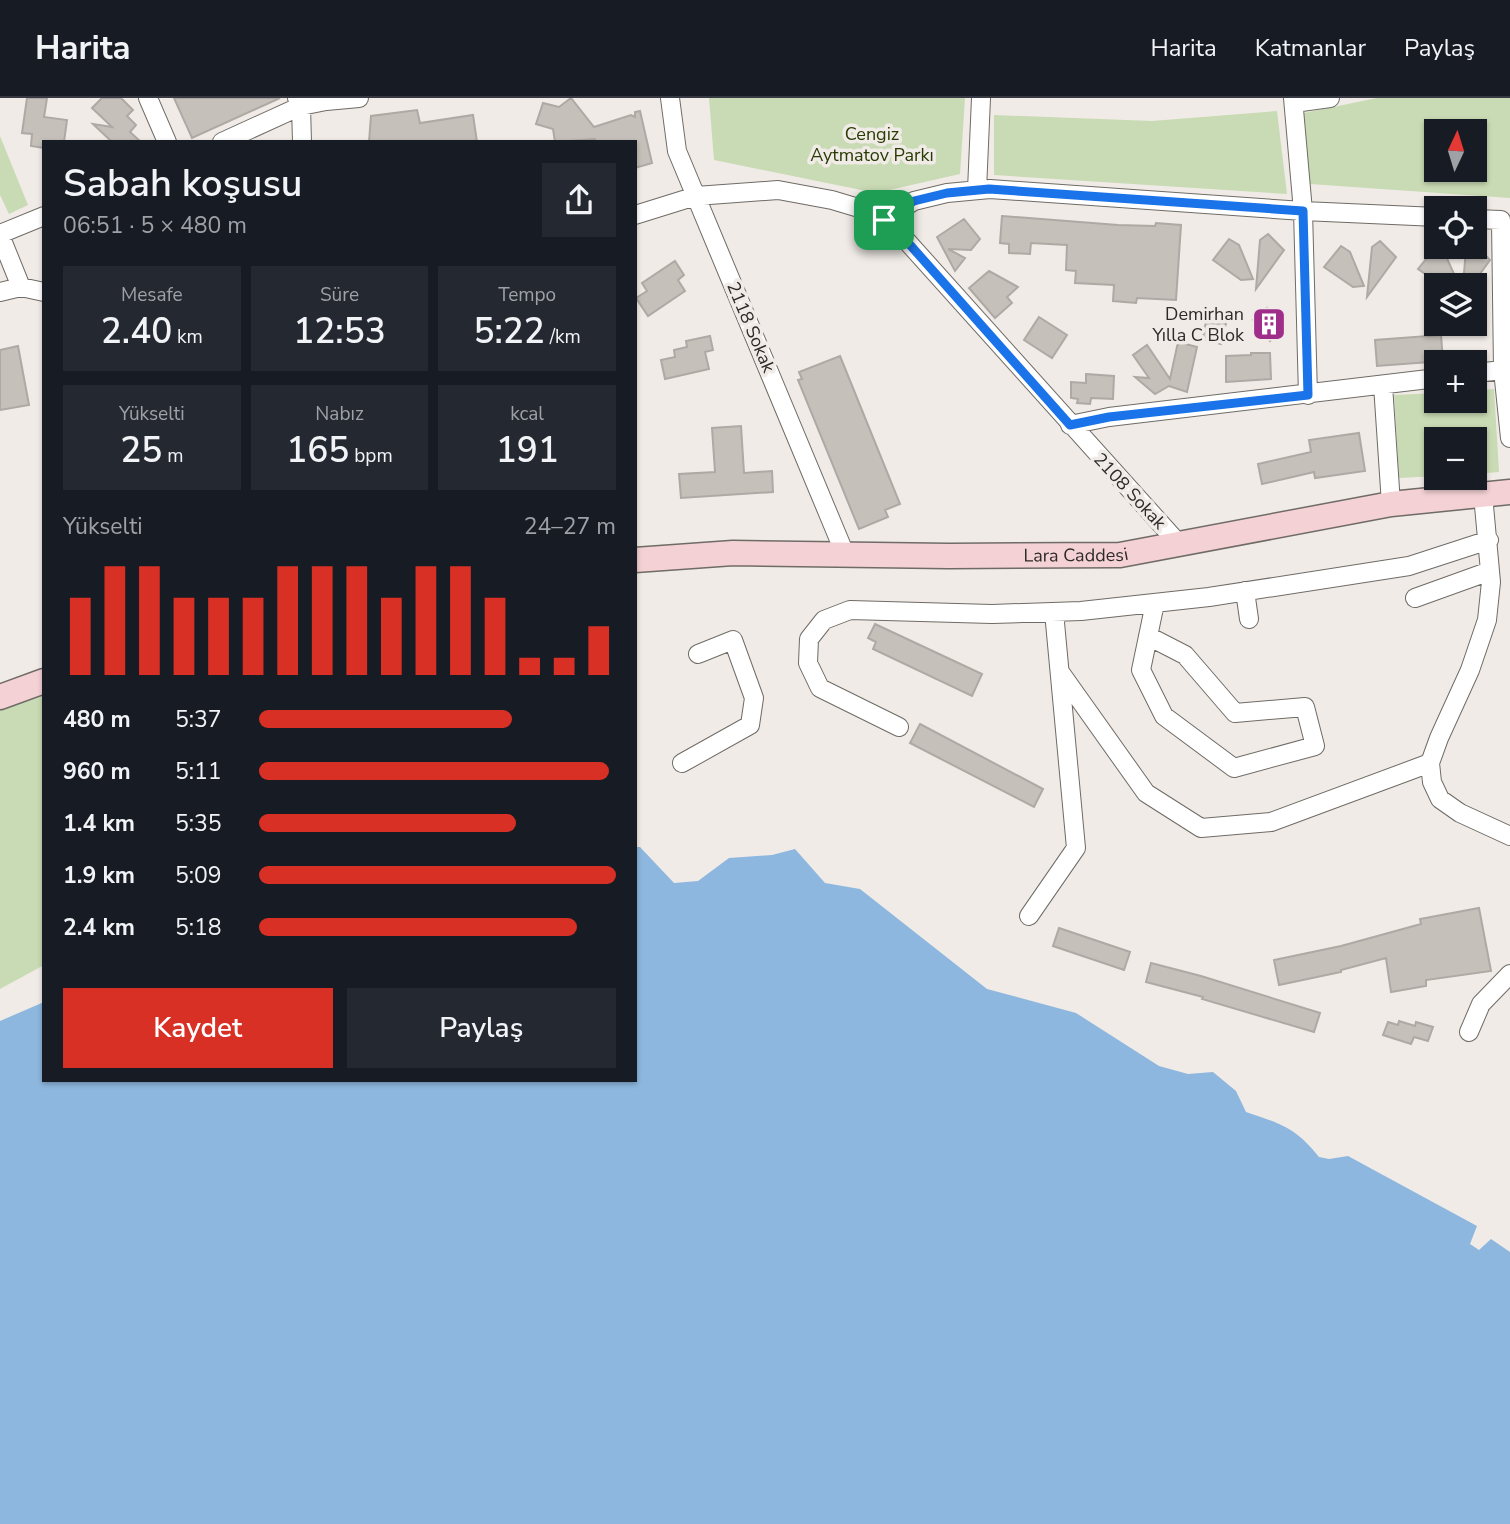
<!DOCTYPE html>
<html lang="tr">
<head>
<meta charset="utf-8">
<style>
	:root { --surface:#171b24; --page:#242831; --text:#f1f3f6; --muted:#9ea1a6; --line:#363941; --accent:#d93025 }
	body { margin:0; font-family:"Nunito Sans",sans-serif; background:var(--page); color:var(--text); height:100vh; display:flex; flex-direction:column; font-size:26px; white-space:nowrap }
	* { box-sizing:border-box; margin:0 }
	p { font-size:23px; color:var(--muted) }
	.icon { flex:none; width:38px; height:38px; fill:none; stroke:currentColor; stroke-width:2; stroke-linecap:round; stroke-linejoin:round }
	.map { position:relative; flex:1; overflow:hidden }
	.details { position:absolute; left:42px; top:42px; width:595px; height:942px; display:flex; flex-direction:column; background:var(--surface); border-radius:0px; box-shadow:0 2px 5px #0004 }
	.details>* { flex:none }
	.needle { width:46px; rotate:4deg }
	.buttons { position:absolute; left:1424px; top:21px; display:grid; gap:14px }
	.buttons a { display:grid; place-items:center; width:63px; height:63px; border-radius:0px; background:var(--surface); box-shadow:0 2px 5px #0004; font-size:35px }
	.pin { position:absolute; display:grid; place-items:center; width:60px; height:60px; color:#fff; margin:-30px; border-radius:14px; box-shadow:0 4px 10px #0006 }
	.round { display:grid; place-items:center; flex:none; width:74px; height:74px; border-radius:0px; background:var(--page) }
	.overview { display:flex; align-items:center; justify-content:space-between; height:119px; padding:0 21px }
	h1 { font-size:38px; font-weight:600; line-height:52px }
	.figures { display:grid; grid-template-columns:repeat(3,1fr); gap:10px; height:119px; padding:7px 21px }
	.figures div { display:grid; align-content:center; border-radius:0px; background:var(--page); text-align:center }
	.figures b { font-size:35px; font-weight:600 }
	.figures small { font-size:19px; font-weight:400 }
	.figures p { font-size:19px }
	.chart { height:196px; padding:14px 21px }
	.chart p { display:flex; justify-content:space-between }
	.chart svg { width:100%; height:126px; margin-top:7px; stroke:var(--accent); stroke-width:6 }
	.action { display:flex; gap:14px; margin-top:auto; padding:14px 21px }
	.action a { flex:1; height:80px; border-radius:0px; background:var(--accent); color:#fff; font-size:28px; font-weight:600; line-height:80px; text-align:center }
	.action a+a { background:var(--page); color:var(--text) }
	ul { padding:0 21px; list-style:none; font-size:23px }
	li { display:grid; grid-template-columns:112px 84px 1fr; align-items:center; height:52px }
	li i { height:18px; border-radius:9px; background:var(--accent) }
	header { display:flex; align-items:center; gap:42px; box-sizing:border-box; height:98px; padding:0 35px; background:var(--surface); border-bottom:2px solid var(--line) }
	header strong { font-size:33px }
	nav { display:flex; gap:38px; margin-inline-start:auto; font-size:24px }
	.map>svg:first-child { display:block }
	.green { fill:#c9dbb4; fill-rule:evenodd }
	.water { fill:#8db7de }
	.building { fill:#c5c0ba; stroke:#aea9a4; stroke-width:2 }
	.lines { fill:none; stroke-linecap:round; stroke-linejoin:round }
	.street-casing { stroke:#6f6b66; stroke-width:20 }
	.secondary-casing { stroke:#6f6b66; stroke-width:27 }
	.street { stroke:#fff; stroke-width:18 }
	.secondary { stroke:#f4d1d4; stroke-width:24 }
	.route-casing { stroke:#fff; stroke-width:14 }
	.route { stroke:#1a73e8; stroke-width:9 }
	.labels { text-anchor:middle; stroke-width:7; stroke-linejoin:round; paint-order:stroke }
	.park-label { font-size:18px; fill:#283b03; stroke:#f0ebe6 }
	.poi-label { font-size:18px; fill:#2c2a28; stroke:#f0ebe6; text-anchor:end }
	.street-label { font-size:18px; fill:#2c2a28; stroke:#f0ebe6 }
</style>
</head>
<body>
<header>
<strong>Harita</strong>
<nav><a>Harita</a><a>Katmanlar</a><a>Paylaş</a></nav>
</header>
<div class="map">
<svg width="1510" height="1426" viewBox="0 0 1510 1426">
	<rect width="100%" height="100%" fill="#f0ebe6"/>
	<!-- green -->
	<path class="green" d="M709,0H965L960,76L876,95L714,62Z
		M1377,0H1510V100L1310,86L1304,15ZM1475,33V72H1437V33Z
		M1277,13L1287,96L994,77V17L1152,23Z
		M0,38L28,107L9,116L0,97Z
		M1494,291L1499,374L1475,376V341H1437V378L1399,380L1394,297L1437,295V303H1475V292Z
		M44,598V867L0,891V612Z"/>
	<!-- water -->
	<path class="water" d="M635,749H640L674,785L698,783L729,760L772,757L795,751L825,785L860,791L987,891L1076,915L1159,968L1188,976L1213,974L1236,993L1246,1014C1281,1026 1295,1029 1319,1059L1329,1061L1348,1058L1477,1128L1470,1146L1479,1152L1491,1141L1510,1154V1426H0V923L44,904V982H635Z"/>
	<!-- building -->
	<path class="building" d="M27,0H47L44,19L67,22L64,44H44V50L31,48L32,36L22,35Z
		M102,0H121L133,12L127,18L136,27L130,34L141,44H112L93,26L112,29L92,10Z
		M174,0H280L192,40Z
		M571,0L594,29L631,17L635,19V14L640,13L652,65L635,70V44H596L595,41L555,44L553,31L536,26L543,5L559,9Z
		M417,12L420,25L473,17L477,44H369L371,18Z
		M1002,118L1118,127L1155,128L1156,125L1181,127L1176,202L1137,200L1136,205L1113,203L1114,187L1075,185L1076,173L1066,172L1067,147L1031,145L1030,156L1009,155V146L1000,145Z
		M964,121L980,141L971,152L948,151L965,160L955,173L937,139Z
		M1268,136L1284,152L1256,191L1260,142Z
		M1229,141L1239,147L1253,181L1241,182L1213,162Z
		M1380,143L1396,159L1367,199L1372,149Z
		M1475,146L1490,162L1472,187H1463L1466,151L1475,149Z
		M1341,148L1350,154L1364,188L1353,189L1324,169Z
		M1435,150L1445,156L1459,187H1441L1418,171Z
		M675,163L684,177L678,182L685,193L648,218L636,200L647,193L642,185Z
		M989,173L1018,189L1007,199L1012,205L995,220L969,190Z
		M1267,210L1284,230L1270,243L1253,222Z
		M1208,216L1227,221L1221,246L1202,241Z
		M1039,219L1067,237L1052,260L1024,242Z
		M1441,237L1443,263L1377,268L1375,242Z
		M710,238L713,252L705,254L709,271L665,281L661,262L675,259L674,252L687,249L686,243Z
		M1178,244L1197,249L1187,294L1169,288L1155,296L1135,279L1149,280L1133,257L1147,247L1170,281Z
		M18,248L29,307L0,312V252Z
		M1251,255H1270L1271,281L1226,284V258L1251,257Z
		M840,258L900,406L885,412L888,419L859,431L798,282L802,281L799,274Z
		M1086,276L1114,278L1113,301L1091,300L1090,306L1077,305L1078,301L1071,300V284L1086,285Z
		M741,328L744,375L772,373L773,394L681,400L679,376L715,374L712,330Z
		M1359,335L1365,373L1315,380L1314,374L1262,386L1258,366L1311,354L1309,342Z
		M875,526L982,576L972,598L873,551L876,544L868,540Z
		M920,626L1043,691L1034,709L910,645Z
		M1479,810L1491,873L1426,882V888L1391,894L1386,860L1341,872V874L1279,887L1274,862L1341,848L1421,826L1420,821Z
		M1059,830L1130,854L1124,872L1053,848Z
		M1151,865L1201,878L1320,915L1314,934L1202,901L1203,899L1146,884Z
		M1399,923L1415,928L1416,924L1433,929L1428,943L1414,939L1411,946L1383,937L1388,924L1398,927Z"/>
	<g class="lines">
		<!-- street casing -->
		<g class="street-casing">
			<path id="street" d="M148,0L167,44
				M297,0L301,8L302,44
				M670,0L677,53L845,456
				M1293,0L1303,113L1308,297
				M1294,5L1330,0
				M222,44L301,8L326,3L359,0
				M977,92L981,0
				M635,117L696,98L778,92L832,102L872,114L895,130L1179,446
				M1475,121L1501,122L1503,272L1510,340
				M884,122L914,103L947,95L990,91L1303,113L1437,119
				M0,136L44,118
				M0,137L21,189
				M0,194L21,189L44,194
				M1475,275L1503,272
				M1383,287L1391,406
				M1070,327L1109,319L1437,280
				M1483,397L1491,484L1487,522L1470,572L1439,640L1430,665L1432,684L1440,701L1460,715L1510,738
				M1245,493L1249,521
				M1415,500L1490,473
				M1148,538L1185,557L1235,615L1305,609L1315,648L1234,670L1164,618L1141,572L1155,505
				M1060,574L1146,695L1201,730L1271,724L1430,665
				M899,629L820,590L808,565L809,541L824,522L850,512L992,516L1081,513L1209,499L1409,468L1489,442
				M682,665L750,627L754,600L733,542L698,556
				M1029,818L1076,750L1054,514
				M1469,934L1481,906L1510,876"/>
		</g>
		<!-- secondary casing -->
		<g class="secondary-casing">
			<g id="secondary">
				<path id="s1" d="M635,462L733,455L949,458L1120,457L1391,406L1510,394"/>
				<path d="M0,599L44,583"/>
			</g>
		</g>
		<!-- street -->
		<use href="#street" class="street"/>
		<!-- secondary -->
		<use href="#secondary" class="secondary"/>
	</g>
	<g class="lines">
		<!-- route casing -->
		<g class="route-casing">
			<path id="route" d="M989,91L1303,113L1308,297L1109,319L1070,327L895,130L884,122L914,103L947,95Z"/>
		</g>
		<!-- route -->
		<use href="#route" class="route"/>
	</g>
	<!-- icons -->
	<defs>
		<g id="building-square" transform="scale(1.75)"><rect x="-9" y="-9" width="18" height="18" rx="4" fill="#9f2d8a" stroke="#f0ebe6"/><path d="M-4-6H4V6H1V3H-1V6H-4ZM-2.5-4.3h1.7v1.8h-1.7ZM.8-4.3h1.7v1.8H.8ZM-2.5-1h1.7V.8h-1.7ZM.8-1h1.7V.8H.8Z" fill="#fff"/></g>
	</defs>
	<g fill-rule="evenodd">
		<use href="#building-square" x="1269" y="226"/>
	</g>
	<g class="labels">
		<!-- park labels -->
		<g class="park-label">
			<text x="872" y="42">Cengiz<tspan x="872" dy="21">Aytmatov Parkı</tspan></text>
		</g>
		<!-- poi labels -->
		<g class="poi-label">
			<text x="1244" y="222">Demirhan<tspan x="1244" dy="21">Yılla C Blok</tspan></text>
		</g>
		<!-- street labels -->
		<g class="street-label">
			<text transform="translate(751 229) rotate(67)" y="6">2118 Sokak</text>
			<text transform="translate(1130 393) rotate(47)" y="6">2108 Sokak</text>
			<text dy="6" stroke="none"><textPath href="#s1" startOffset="441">Lara Caddesi</textPath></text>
		</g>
	</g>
</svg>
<div class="buttons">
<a><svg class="needle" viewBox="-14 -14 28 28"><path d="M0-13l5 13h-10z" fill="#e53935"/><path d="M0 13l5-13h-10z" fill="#9ea1a6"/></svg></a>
<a><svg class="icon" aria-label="locate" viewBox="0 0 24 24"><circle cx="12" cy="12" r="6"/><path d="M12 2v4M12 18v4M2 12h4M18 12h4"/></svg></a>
<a><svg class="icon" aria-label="layers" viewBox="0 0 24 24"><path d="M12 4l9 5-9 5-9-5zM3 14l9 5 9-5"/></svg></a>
<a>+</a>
<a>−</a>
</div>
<div class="pin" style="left:884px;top:122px;background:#1e9e55"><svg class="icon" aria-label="arrive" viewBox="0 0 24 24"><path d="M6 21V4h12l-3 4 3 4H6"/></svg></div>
<section class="details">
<div class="overview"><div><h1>Sabah koşusu</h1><p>06:51 · 5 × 480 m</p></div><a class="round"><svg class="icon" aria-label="share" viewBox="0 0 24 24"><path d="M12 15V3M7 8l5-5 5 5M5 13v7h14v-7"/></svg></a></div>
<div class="figures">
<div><p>Mesafe</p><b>2.40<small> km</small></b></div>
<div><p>Süre</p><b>12:53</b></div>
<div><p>Tempo</p><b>5:22<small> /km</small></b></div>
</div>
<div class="figures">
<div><p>Yükselti</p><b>25<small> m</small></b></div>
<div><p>Nabız</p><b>165<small> bpm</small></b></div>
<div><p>kcal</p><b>191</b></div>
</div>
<div class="chart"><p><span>Yükselti</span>24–27 m</p>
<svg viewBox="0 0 160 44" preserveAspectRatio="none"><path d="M5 44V17M15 44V6M25 44V6M35 44V17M45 44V17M55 44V17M65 44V6M75 44V6M85 44V6M95 44V17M105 44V6M115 44V6M125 44V17M135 44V38M145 44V38M155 44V27"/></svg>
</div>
<ul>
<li><b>480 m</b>5:37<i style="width:71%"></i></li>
<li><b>960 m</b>5:11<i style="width:98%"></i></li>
<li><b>1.4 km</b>5:35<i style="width:72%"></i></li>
<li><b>1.9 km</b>5:09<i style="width:100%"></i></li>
<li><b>2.4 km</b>5:18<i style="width:89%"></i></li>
</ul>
<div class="action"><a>Kaydet</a><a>Paylaş</a></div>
</section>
</div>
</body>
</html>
